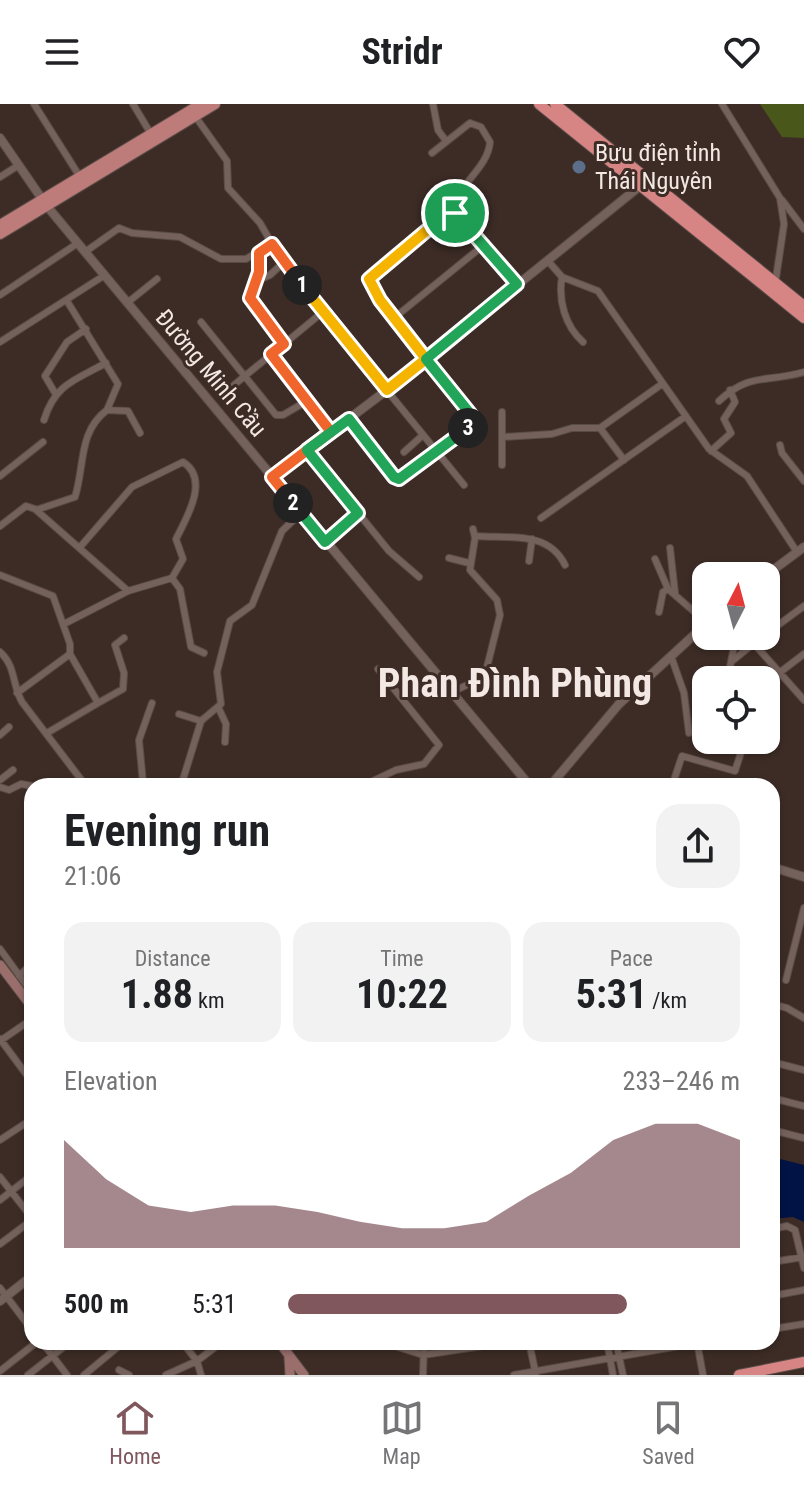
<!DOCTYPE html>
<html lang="en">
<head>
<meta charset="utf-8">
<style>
	:root { --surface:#fff; --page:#f2f2f2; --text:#202124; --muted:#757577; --line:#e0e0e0; --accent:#7f575d }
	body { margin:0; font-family:"Roboto Condensed",sans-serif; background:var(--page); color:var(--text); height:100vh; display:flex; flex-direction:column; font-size:30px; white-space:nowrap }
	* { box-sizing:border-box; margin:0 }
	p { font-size:26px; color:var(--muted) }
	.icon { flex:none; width:44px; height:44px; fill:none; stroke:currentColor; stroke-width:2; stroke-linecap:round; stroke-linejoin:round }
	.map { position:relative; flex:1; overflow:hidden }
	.panel { position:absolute; left:24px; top:674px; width:756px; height:572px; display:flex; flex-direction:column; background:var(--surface); border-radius:24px; box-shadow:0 2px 6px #0004 }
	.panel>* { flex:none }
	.needle { width:52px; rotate:6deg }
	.controls { position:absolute; left:692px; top:458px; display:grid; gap:16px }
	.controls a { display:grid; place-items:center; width:88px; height:88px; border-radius:16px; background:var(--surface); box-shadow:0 2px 6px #0004; font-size:40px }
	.pin { position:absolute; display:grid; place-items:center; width:68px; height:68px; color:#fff; margin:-34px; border:4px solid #fff; border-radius:50%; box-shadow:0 2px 8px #0007 }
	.km { position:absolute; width:40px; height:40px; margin:-20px; border-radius:50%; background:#222; color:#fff; font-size:22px; line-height:40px; text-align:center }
	.round { display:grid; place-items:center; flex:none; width:84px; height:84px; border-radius:24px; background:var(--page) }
	.overview { display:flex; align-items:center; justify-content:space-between; height:136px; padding:0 40px }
	h1 { font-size:44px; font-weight:700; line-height:60px }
	.figures { display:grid; grid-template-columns:repeat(3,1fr); gap:12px; height:136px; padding:8px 40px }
	.figures div { display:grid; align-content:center; border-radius:20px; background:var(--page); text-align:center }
	.figures b { font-size:40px; font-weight:700 }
	.figures small { font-size:22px; font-weight:400 }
	.figures p { font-size:22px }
	.chart { height:224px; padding:16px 40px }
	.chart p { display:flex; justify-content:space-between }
	.chart svg { width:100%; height:144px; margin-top:8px; fill:var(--accent); opacity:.7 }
	ul { padding:0 40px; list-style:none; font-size:26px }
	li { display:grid; grid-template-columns:128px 96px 1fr; align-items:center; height:60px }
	li i { height:20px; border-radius:10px; background:var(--accent) }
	header { display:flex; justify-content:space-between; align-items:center; height:104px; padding:0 40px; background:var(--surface); font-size:36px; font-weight:700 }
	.tab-bar { display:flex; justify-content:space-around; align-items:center; height:112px; border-top:2px solid var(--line); background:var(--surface); font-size:22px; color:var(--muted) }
	.tab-bar a { display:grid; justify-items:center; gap:4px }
	.tab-bar .current { color:var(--accent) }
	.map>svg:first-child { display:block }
	.green { fill:#49571a }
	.water { fill:#001344 }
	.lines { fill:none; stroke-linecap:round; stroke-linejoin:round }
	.minor-casing { stroke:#594b46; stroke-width:8 }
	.tertiary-casing { stroke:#594b46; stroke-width:10 }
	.secondary-casing { stroke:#594b46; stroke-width:11 }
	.primary-casing { stroke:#594b46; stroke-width:12 }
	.trunk-casing { stroke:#594b46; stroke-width:12 }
	.minor { stroke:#74615b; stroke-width:6 }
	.tertiary { stroke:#74615b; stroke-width:8 }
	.secondary { stroke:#996e6b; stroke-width:9 }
	.primary { stroke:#bd7c7a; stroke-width:10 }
	.trunk { stroke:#d68584; stroke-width:10 }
	.split-1-casing { stroke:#fff; stroke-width:16 }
	.split-2-casing { stroke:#fff; stroke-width:16 }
	.split-3-casing { stroke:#fff; stroke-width:16 }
	.split-4-casing { stroke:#fff; stroke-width:16 }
	.split-1 { stroke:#f5b400; stroke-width:10 }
	.split-2 { stroke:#f0652b; stroke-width:10 }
	.split-3 { stroke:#22a559; stroke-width:10 }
	.split-4 { stroke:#22a559; stroke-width:10 }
	.service-dot { fill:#5c6f8a; stroke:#3d2c26; stroke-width:3 }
	.labels { text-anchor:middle; stroke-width:6; stroke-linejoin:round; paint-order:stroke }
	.poi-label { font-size:24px; fill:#f3e8e4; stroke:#3d2c26; text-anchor:start }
	.street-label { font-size:24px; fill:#f3e8e4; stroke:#3d2c26 }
	.town-label { font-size:40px; font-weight:bold; fill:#f3e8e4; stroke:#3d2c26 }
</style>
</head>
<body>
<header><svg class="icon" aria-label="menu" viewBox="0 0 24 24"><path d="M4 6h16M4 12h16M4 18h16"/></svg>Stridr<svg class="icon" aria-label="heart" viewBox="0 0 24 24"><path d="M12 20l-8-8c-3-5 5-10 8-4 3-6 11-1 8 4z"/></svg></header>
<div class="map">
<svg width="804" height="1271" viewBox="0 0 804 1271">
	<rect width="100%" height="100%" fill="#3d2c26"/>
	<!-- green -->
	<path class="green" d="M760,0H804V34L782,33Z"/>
	<!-- water -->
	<path class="water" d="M772,1053L804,1061V1118L793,1113L772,1115Z"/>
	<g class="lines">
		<!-- minor casing -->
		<g class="minor-casing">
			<path id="minor" d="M34,0L80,73
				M133,0L151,30
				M433,0L438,26L446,37
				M722,0L780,94L784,120L775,181
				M195,12L227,57L228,84L260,119L283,159L464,381
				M432,49L470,19L481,23L490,38C488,66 453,82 455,109
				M0,73L19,61
				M782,96L804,125
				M85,148L119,124L132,129L180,133L221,155H246L272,140
				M259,149V168L250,198L284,240
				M548,157L562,173L598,187L709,345L747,372L797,448
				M562,173C558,196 565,222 583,238
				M256,177L270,171L283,159
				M0,191L78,139
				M67,197L118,280L107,306L128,307L140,329
				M127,199L157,175
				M394,214L485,140
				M201,218L276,311H283L307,297
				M0,238L105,171
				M271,250L331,328
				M234,281L324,207
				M55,289L45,272L67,238L86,225
				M719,297C750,268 766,279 804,268
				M349,315L394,373L399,375L473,318L368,178L370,172L438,117L455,109L460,111L517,180
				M44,316C55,280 75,276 106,259
				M600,324L624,356
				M503,333L552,330L572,324H600L662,280
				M780,341L782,349L804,377
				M307,346L389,447L419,473
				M711,347L731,329L724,315L735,298L730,286
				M404,348L423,331
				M502,361V308
				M0,372L43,338
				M36,406L75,393C85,361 78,328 107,306
				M541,414L686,312
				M0,422L26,402L35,405L128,487
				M475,432C509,435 548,426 565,461
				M325,438L358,409
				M81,442L132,383L183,358C210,375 187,413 176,435L183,455L172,474
				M670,444L675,489
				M449,454L469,459
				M655,455L668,485L706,518
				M529,457L532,435
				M0,471L53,492L70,540V550L98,599L47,629
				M659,508L663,488L668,485
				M64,520L128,487L172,474L180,485L191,543L204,549
				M766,530L804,502
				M747,532L804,596
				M0,548C16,562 12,581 22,598L86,682
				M671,552L684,589L689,629
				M731,558L736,532
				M727,576L731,558L763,532
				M766,579L804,550
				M696,582L706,585
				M17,589L70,550
				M450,589L469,580L483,579L500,511L497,496L470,466L475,434L473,425
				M98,599L123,585L124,569L115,541L124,534
				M219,605L226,620L225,638
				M179,610L201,617
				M0,631L9,623
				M0,676L13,666
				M143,679L139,636L152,599
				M127,682L147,678L168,682
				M181,682L201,617L221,600L217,568L230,517L252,501L282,427L301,409
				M277,682L280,678L306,682
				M362,682L396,666L424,660L439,641L378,565
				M672,682L682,652L735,667L745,636
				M0,683L9,686L21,680L32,682
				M0,845L32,889
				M19,872L32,859
				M786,876L804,804
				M772,900L787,904L804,914
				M0,935L32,978
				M0,937L32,915
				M772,958L804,966
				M772,994L804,1002
				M772,1026L804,1034
				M0,1036L32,1015
				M0,1073L32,1114
				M0,1096L32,1071
				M772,1125L787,1122L795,1126L804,1164
				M0,1140L32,1116
				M772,1158L804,1153
				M0,1184L32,1226
				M772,1192L804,1186
				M772,1225L804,1220
				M42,1238L67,1271
				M182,1238L197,1257L201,1271
				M382,1238L423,1251L509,1238
				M529,1238L536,1271
				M607,1238L613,1271
				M616,1238L623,1271
				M697,1238L703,1271
				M119,1266L129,1271
				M0,1267L37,1238
				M28,1271L70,1238
				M84,1271L124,1238
				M166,1271L197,1257L222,1238
				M423,1271L424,1238
				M514,1271L702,1238"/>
		</g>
		<!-- tertiary casing -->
		<g class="tertiary-casing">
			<path id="tertiary" d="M0,34L42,95
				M46,101L530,682
				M272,373L387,286L640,82
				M765,472L804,443
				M550,682L619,600L706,520
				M772,763L804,773
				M0,1197L32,1172"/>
		</g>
		<!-- secondary casing -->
		<g class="secondary-casing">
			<path id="secondary" d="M0,861L32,903
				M279,1238L304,1271
				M289,1254L290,1271"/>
		</g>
		<!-- primary casing -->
		<g class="primary-casing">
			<path id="primary" d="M0,121L201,0
				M0,130L215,0"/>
		</g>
		<!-- trunk casing -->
		<g class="trunk-casing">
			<path id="trunk" d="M539,0L804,214
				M555,0L804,202
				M739,1271L804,1258"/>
		</g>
		<!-- minor -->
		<use href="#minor" class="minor"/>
		<!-- tertiary -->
		<use href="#tertiary" class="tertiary"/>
		<!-- secondary -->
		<use href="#secondary" class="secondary"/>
		<!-- primary -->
		<use href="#primary" class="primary"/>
		<!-- trunk -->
		<use href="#trunk" class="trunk"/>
	</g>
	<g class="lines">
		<!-- split-1 casing -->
		<g class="split-1-casing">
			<path id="split-1" d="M302,181L387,286L426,255L380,196L369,175L438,117L455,109"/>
		</g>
		<!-- split-2 casing -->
		<g class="split-2-casing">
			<path id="split-2" d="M293,399L272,373L331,328L271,250L284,240L250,194L259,168V149L272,140L302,181"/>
		</g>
		<!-- split-3 casing -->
		<g class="split-3-casing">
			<path id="split-3" d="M293,399L325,438L358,409L307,346L349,315L394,373L399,375L468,324"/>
		</g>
		<!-- split-4 casing -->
		<g class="split-4-casing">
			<path id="split-4" d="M455,109L517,180L426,255L472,312L473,318L468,324"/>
		</g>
		<!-- split-1 -->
		<use href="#split-1" class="split-1"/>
		<!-- split-2 -->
		<use href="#split-2" class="split-2"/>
		<!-- split-3 -->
		<use href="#split-3" class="split-3"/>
		<!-- split-4 -->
		<use href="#split-4" class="split-4"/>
	</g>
	<!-- markers -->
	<circle class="service-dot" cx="579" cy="63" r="8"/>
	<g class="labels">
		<!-- poi labels -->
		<g class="poi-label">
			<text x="595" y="57">Bưu điện tỉnh<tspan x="595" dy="28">Thái Nguyên</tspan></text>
		</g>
		<!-- street labels -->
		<g class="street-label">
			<text transform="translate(211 269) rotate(50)" y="8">Đường Minh Cầu</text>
		</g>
		<!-- town labels -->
		<g class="town-label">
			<text x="515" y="593">Phan Đình Phùng</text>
		</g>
	</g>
</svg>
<div class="controls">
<a><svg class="needle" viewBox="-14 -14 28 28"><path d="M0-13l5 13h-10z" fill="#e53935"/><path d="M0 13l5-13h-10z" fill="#757577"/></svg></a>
<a><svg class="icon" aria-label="locate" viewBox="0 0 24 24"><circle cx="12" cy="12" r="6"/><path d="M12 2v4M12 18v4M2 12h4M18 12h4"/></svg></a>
</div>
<div class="pin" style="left:455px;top:109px;background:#1e9e55"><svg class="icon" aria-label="arrive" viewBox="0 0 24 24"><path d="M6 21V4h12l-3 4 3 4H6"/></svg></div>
<b class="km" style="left:302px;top:181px">1</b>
<b class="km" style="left:293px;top:399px">2</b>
<b class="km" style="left:468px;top:324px">3</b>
<section class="panel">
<div class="overview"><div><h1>Evening run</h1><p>21:06</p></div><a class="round"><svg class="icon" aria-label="share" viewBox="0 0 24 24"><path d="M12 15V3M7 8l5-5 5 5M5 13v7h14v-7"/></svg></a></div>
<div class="figures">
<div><p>Distance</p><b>1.88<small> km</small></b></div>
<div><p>Time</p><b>10:22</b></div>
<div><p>Pace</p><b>5:31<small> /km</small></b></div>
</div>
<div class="chart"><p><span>Elevation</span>233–246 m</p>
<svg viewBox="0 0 160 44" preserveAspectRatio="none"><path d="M0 44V11L10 23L20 31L30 33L40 31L50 31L60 33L70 36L80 38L90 38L100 36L110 28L120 21L130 11L140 6L150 6L160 11V44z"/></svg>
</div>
<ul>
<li><b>500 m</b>5:31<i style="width:75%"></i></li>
</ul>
</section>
</div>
<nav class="tab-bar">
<a class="current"><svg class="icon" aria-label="home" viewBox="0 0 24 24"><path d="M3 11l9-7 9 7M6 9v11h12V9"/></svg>Home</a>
<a><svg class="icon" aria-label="map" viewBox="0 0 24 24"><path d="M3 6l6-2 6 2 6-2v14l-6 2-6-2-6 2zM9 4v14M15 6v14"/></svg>Map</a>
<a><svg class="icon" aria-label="saved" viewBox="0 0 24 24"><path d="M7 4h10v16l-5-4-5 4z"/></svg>Saved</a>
</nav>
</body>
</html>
